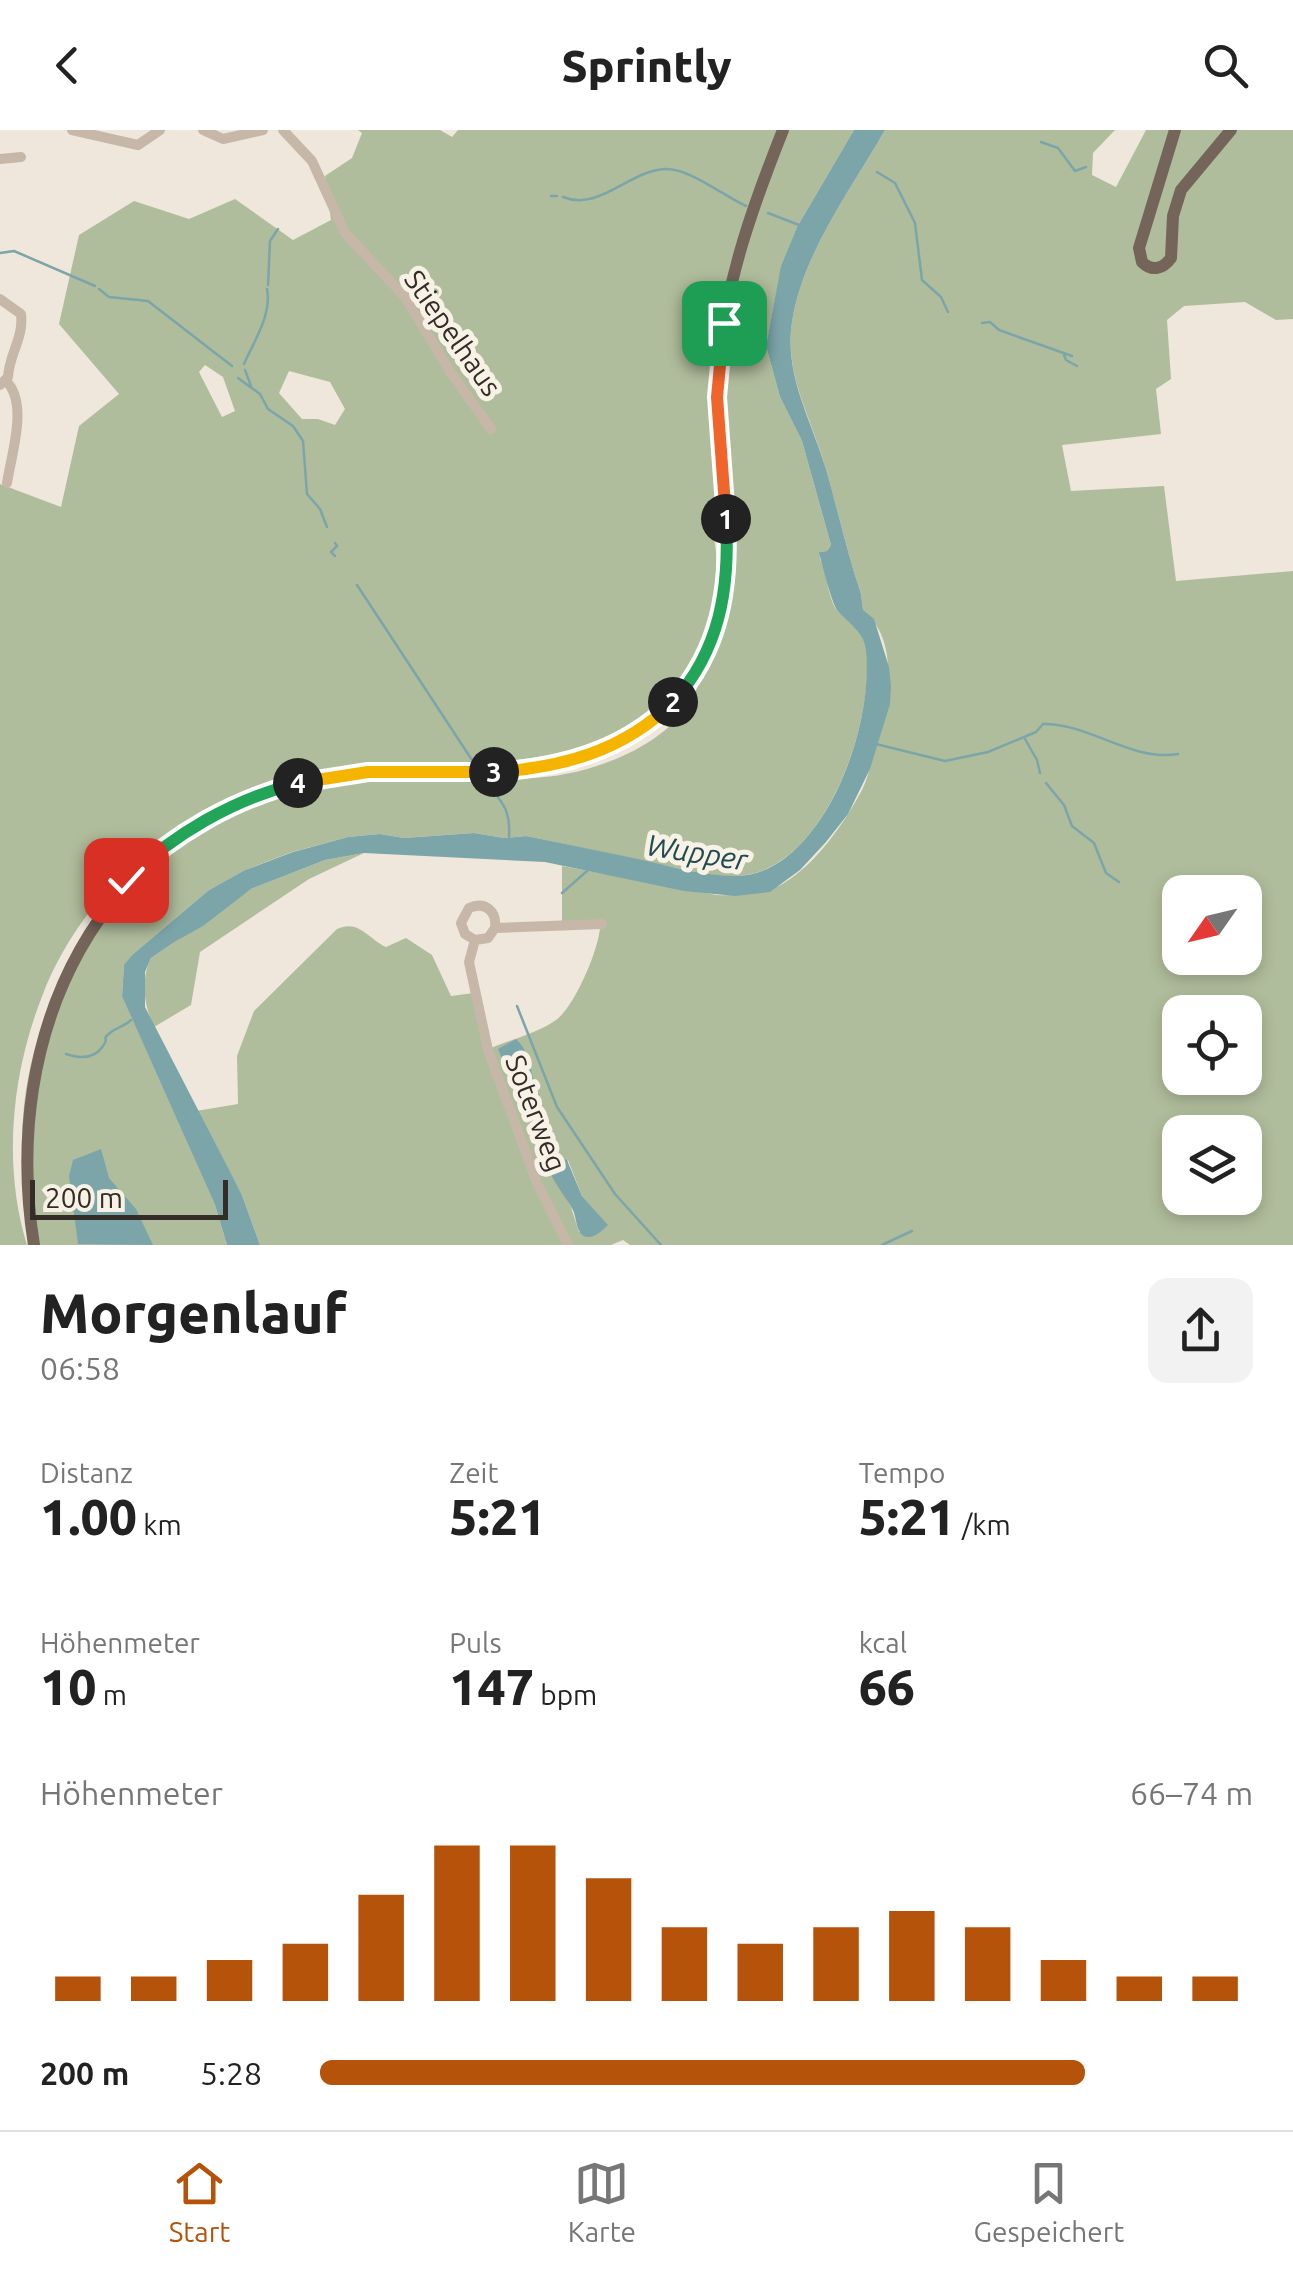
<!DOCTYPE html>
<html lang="de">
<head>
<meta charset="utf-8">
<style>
	:root { --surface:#fff; --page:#f2f2f2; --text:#222; --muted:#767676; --line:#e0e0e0; --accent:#b45309 }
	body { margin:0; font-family:Ubuntu,sans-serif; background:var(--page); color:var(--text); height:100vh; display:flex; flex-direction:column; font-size:38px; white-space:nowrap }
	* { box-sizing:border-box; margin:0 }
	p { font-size:32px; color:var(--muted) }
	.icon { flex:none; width:55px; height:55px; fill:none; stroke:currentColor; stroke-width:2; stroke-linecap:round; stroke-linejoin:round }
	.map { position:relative; height:1115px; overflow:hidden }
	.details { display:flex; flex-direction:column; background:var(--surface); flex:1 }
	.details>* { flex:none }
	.needle { width:65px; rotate:236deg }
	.controls { position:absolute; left:1162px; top:745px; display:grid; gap:20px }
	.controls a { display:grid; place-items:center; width:100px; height:100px; border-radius:20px; background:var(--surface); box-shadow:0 5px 15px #0003; font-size:50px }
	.scale { position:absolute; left:30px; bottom:25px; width:198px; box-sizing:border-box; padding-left:10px; border:5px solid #332c27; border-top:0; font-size:28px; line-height:35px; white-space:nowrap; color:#332c27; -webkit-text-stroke:8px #f7f1e6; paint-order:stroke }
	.pin { position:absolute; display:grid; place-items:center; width:85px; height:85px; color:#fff; margin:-42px; border-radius:20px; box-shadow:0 5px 15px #0006 }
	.km { position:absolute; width:50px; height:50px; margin:-25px; border-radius:50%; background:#222; color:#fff; font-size:28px; line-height:50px; text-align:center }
	.round { display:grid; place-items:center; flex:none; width:105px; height:105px; border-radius:20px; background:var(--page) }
	.head { display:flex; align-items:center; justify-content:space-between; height:170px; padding:0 40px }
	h1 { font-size:55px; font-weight:800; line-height:75px }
	.figures { display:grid; grid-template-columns:repeat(3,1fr); gap:15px; height:170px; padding:10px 40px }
	.figures div { display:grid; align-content:center }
	.figures b { font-size:50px; font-weight:800 }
	.figures small { font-size:28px; font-weight:400 }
	.figures p { font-size:28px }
	.chart { height:280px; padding:20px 40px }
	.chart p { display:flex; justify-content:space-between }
	.chart svg { width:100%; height:180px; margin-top:10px; stroke:var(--accent); stroke-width:6 }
	ul { padding:0 40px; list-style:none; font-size:32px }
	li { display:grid; grid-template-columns:160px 120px 1fr; align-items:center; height:75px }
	li i { height:25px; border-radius:12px; background:var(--accent) }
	header { display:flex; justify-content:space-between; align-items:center; height:130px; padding:0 40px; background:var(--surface); font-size:45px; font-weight:800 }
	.menu { display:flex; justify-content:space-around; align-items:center; height:140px; border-top:2px solid var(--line); background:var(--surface); font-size:28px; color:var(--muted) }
	.menu a { display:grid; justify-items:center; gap:5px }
	.menu .on { color:var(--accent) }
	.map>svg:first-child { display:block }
	.green { fill:#b0bd9c; fill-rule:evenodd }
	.water { fill:#7ca5aa }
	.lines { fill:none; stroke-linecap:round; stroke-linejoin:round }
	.stream { stroke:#7ca5aa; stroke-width:2.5 }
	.minor { stroke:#c6b7a8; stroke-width:10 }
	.major { stroke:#746459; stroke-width:12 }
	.split-1-casing { stroke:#fff; stroke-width:20 }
	.split-2-casing { stroke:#fff; stroke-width:20 }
	.split-3-casing { stroke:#fff; stroke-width:20 }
	.split-4-casing { stroke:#fff; stroke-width:20 }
	.split-5-casing { stroke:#fff; stroke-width:20 }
	.split-1 { stroke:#f0652b; stroke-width:12 }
	.split-2 { stroke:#22a559; stroke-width:12 }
	.split-3 { stroke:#f5b400; stroke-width:12 }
	.split-4 { stroke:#f5b400; stroke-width:12 }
	.split-5 { stroke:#22a559; stroke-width:12 }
	.labels { text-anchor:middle; stroke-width:10; stroke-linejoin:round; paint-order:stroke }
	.street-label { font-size:28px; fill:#332c27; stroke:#f7f1e6 }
	.water-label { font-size:30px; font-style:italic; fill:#204b51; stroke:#f7f1e6 }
</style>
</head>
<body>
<header><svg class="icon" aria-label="back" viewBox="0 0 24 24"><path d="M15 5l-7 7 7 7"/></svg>Sprintly<svg class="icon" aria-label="search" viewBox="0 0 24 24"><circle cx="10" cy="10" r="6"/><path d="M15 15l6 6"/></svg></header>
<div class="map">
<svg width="1293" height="1115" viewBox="0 0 1293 1115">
	<rect width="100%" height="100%" fill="#efe7db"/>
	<!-- green -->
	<path class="green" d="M358,0H440L452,7L458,0H854L797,97L782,134L766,216L780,267L802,311L831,415L827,421L820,422V429C826,442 829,469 836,479C838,481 846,486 848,488C856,496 865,510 866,521C875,593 823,744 736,746C709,747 680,738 653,733C611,724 569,715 526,706L504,708L474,703L404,708L380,704L348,707L292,722L245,740L209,760L132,825L124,836L122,865L215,1075L227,1115H39C30,1073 20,1031 23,988C30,888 81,788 160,726C173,716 191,708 205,699C231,684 258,668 287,660C366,638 449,650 529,648C583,647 658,621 689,574C697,561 701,545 707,532C718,509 727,486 730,460C733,433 730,404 729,377L710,378C710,393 715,408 716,423C718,459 708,517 685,545C616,628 525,634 424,634C412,634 399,632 387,633C354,635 314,641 282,649C178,677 82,764 43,864C12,941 2,1034 27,1115H0V354L61,377L79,296L119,264L59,194L79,105L134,71L189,89L235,69L293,110L331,90L325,46L352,28L362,3ZM205,235L223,247L235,281L222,287L199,242ZM289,241L330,252L345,279L335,295L318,289H302L279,263Z
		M885,0H1115L1093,23L1092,45L1116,57L1146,0H1293V189L1276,190L1245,172L1184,176L1167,190L1171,249L1156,259L1161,304L1062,315L1071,361L1164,356L1176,451L1293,441V1115H630L623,1110L611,1115H260L242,1065L196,981L238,974L237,926L254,881L337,799C359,789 367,808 386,817L406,808L432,825L451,866L474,863L489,919C509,910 538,903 556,890C575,876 599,819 600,797L562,793V736L717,765C737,766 766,764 784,753C817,733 844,693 862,660C869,646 871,631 876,616C887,576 902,511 863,481L861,464C847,422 838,381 826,339C812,289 784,245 792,192C803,122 851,60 885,0ZM1180,762H1245V828H1180ZM1180,882H1245V948H1180ZM1180,1002H1245V1068H1180ZM568,1030L582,1066L607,1095L579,1102L571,1077L555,1047Z
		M364,723L309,749L200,822L191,875L154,897C144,875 140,851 151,828L251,759L325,730Z"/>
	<!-- water -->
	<path class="water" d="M854,0H885C851,60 803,122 792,192C784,245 811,289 826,339C838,381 847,422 861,464L863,480L874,489L889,537L891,556L890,574L870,639L848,684L826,712L800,740L770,762L735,766L684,761L545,732L364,723L325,730L251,759L203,796L176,811L151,828L145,842V877L242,1065L260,1115H227L215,1075L122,866L124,835L132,825L209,760L245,740L293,722L348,707L380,704L404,708L474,703L504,708L526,706C564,714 601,721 638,729C670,736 703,746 736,746C785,746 821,695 839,656C857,617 870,566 866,522C864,501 849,494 837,480C832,473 821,432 819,422L827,421L831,415L802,311L780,267L766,216L781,136L797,97Z
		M516,909C534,926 529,948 541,968L539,973L526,978L521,975L498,919Z
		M101,1019L109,1048L136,1079L153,1115L78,1114L69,1046L73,1030Z
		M557,1026L567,1030L582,1066L608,1095C602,1100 596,1108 587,1107C576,1105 577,1089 573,1080C565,1065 549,1048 547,1031Z"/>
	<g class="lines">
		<!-- stream -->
		<path class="stream" d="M1041,12L1058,18L1075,41L1086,37
			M877,42L895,53L915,93L922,150L941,167L948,182
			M551,66H557
			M563,67C600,82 630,39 667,39C690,39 724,66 746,76
			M768,83L799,95
			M0,123L14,121L95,156
			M268,155L270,111L278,99
			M99,159L109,167L148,171L232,236
			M982,193L990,192L999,200L1072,226
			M1064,225L1066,230L1077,236
			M244,234C254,211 272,185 267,159
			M245,240L251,256
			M238,248L260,264L268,279L293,296L303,311L307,364L320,379L327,397
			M335,426L331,422L337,416L335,413
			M357,455L474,633
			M1025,609L1037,630L1040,643
			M876,614L945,631L988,622L1036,602L1043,594C1089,593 1132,632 1178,624
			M481,645C498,670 511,674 509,707
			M1046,653L1064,675L1072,696L1094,713L1106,743L1119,752
			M562,763L587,741
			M517,876L557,977L615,1064L661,1115
			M66,924C78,928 94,930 103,916C111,905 99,912 111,902C118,897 125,896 131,890
			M882,1115L912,1101"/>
		<!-- minor -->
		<path class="minor" d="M72,0L138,15L160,0
			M203,0L223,9L263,0
			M283,0L312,31L345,103L405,167L451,243L491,299
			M0,29L21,27
			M0,169L21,184C24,208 9,224 8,247L0,255
			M6,251C29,273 11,325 7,353
			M475,810L469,832L488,920L537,1053L568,1115
			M475,810L488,808L495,798L602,794
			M475,810L465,804L461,793L469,778C485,771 497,781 495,798"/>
		<!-- major -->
		<path class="major" d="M1175,0L1139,118L1142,132C1152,142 1163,139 1171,128L1173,86L1181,60L1231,0
			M34,1115C0,903 97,695 316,648C441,622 587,679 682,561C760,465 710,341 719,230C726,150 754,73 783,0"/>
	</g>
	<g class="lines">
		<!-- split-1 casing -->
		<g class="split-1-casing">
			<path id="split-1" d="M724,193L717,267L726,389"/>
		</g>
		<!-- split-2 casing -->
		<g class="split-2-casing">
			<path id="split-2" d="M673,572C720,520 730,458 726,389"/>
		</g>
		<!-- split-3 casing -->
		<g class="split-3-casing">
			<path id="split-3" d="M494,642C561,638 624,621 673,572"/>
		</g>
		<!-- split-4 casing -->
		<g class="split-4-casing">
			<path id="split-4" d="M298,653L368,642H494"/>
		</g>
		<!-- split-5 casing -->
		<g class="split-5-casing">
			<path id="split-5" d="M126,750C173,704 234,669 298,653"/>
		</g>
		<!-- split-1 -->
		<use href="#split-1" class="split-1"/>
		<!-- split-2 -->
		<use href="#split-2" class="split-2"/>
		<!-- split-3 -->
		<use href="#split-3" class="split-3"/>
		<!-- split-4 -->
		<use href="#split-4" class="split-4"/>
		<!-- split-5 -->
		<use href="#split-5" class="split-5"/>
	</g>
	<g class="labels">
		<!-- street labels -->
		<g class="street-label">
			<text transform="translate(453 203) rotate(55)" y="10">Stiepelhaus</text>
			<text transform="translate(536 983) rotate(69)" y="10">Soterweg</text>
		</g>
		<!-- water labels -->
		<g class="water-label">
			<text transform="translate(697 723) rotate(9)" y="10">Wupper</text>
		</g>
	</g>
</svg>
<div class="controls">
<a><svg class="needle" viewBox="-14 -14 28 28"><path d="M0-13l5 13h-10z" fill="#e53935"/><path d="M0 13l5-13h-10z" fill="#767676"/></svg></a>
<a><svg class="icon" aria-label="locate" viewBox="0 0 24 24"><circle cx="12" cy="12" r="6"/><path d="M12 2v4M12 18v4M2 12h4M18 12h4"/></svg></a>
<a><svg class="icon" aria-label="layers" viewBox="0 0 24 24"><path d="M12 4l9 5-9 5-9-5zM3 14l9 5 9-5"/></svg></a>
</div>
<div class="scale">200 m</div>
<div class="pin" style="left:724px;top:193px;background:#1e9e55"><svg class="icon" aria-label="arrive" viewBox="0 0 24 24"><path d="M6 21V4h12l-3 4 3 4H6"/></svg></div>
<div class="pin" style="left:126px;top:750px;background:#d93025"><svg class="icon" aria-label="check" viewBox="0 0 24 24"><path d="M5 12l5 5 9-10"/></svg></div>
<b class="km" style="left:726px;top:389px">1</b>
<b class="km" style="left:673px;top:572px">2</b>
<b class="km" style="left:494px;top:642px">3</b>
<b class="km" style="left:298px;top:653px">4</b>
</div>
<section class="details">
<div class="head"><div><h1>Morgenlauf</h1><p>06:58</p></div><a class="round"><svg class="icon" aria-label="share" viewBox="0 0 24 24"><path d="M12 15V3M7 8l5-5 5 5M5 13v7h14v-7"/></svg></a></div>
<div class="figures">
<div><p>Distanz</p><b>1.00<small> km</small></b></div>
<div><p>Zeit</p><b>5:21</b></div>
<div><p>Tempo</p><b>5:21<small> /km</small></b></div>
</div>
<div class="figures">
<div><p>Höhenmeter</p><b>10<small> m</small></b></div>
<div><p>Puls</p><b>147<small> bpm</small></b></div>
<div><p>kcal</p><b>66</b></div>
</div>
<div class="chart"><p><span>Höhenmeter</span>66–74 m</p>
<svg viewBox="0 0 160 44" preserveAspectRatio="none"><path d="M5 44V38M15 44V38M25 44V34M35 44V30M45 44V18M55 44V6M65 44V6M75 44V14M85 44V26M95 44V30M105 44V26M115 44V22M125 44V26M135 44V34M145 44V38M155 44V38"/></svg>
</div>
<ul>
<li><b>200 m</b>5:28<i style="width:82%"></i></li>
</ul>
</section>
<nav class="menu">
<a class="on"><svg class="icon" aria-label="home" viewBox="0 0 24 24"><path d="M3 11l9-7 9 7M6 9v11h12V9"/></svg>Start</a>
<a><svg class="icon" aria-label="map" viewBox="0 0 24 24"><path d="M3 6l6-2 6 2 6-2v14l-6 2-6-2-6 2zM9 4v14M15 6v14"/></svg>Karte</a>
<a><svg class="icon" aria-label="saved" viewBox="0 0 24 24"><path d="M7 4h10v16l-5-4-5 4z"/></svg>Gespeichert</a>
</nav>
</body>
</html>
